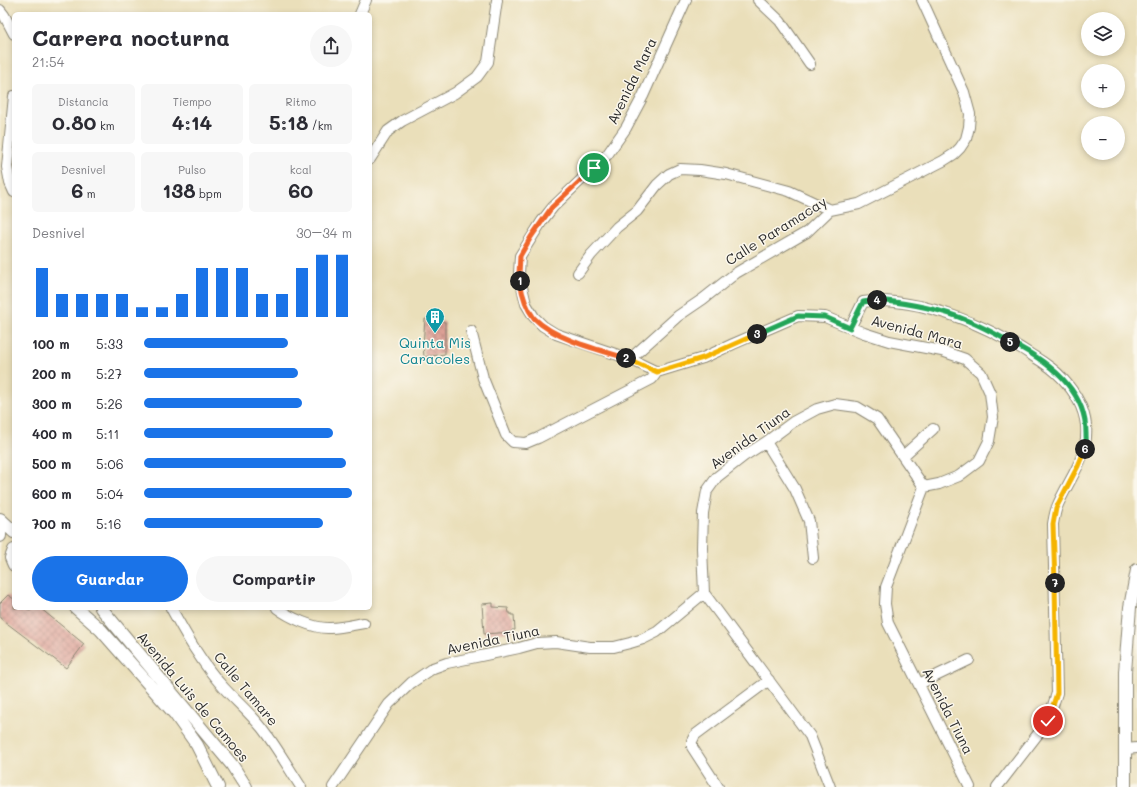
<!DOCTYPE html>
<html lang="es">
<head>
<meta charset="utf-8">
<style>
	:root { --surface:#fff; --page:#f7f7f7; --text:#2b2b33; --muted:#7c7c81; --accent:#1a73e8 }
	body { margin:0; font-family:Mali,sans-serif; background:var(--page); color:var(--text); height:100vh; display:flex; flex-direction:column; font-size:15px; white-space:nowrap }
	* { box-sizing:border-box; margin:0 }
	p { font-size:13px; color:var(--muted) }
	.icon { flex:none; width:22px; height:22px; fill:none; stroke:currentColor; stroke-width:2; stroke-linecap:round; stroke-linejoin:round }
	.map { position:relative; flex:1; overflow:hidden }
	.side { position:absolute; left:12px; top:12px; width:360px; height:598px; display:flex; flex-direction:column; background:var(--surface); border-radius:6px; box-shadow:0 2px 6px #0003 }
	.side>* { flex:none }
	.fabs { position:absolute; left:1081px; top:12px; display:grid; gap:8px }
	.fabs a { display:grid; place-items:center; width:44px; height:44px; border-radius:50%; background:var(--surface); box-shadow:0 2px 6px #0003; font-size:20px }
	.pin { position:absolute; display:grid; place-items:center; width:34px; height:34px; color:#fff; margin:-17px; border:2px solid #fff; border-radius:50%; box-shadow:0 1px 4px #0007 }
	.km { position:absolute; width:20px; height:20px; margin:-10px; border-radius:50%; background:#222; color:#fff; font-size:11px; line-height:20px; text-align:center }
	.round { display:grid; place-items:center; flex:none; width:42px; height:42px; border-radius:21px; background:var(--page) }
	.head { display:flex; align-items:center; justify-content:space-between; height:68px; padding:0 20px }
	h1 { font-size:22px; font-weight:800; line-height:30px }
	.stats { display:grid; grid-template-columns:repeat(3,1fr); gap:6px; height:68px; padding:4px 20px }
	.stats div { display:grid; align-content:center; border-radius:6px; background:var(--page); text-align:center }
	.stats b { font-size:20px; font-weight:800 }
	.stats small { font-size:11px; font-weight:400 }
	.stats p { font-size:11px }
	.chart { height:112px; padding:8px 20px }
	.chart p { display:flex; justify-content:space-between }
	.chart svg { width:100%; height:72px; margin-top:4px; stroke:var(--accent); stroke-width:6 }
	.primary-button { display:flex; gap:8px; margin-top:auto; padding:8px 20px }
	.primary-button a { flex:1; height:46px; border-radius:24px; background:var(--accent); color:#fff; font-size:16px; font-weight:800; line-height:46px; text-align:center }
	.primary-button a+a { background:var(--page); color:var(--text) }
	ul { padding:0 20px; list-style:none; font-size:13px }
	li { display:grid; grid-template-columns:64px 48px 1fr; align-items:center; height:30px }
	li i { height:10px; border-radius:5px; background:var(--accent) }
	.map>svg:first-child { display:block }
	.building { fill:url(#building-cross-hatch) }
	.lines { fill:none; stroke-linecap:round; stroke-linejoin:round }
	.minor-casing { stroke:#8a8572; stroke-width:12 }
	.tertiary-casing { stroke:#8a8572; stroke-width:14 }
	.minor { stroke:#fff; stroke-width:10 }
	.tertiary { stroke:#fff; stroke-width:12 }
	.split-1-casing { stroke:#fff; stroke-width:8 }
	.split-2-casing { stroke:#fff; stroke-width:8 }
	.split-3-casing { stroke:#fff; stroke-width:8 }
	.split-4-casing { stroke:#fff; stroke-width:8 }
	.split-5-casing { stroke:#fff; stroke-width:8 }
	.split-6-casing { stroke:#fff; stroke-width:8 }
	.split-7-casing { stroke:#fff; stroke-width:8 }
	.split-8-casing { stroke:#fff; stroke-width:8 }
	.split-1 { stroke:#f0652b; stroke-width:5 }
	.split-2 { stroke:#f0652b; stroke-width:5 }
	.split-3 { stroke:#f5b400; stroke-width:5 }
	.split-4 { stroke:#22a559; stroke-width:5 }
	.split-5 { stroke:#22a559; stroke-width:5 }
	.split-6 { stroke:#22a559; stroke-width:5 }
	.split-7 { stroke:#f5b400; stroke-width:5 }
	.split-8 { stroke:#f5b400; stroke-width:5 }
	.labels { text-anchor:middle; stroke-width:3; stroke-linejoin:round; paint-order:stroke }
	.street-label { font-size:14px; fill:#2b2b2b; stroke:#fbf7ec }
	.culture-label { font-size:14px; fill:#0d838f; stroke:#fbf7ec }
</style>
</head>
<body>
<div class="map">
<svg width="1137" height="787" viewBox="0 0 1137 787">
	<defs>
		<pattern id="building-cross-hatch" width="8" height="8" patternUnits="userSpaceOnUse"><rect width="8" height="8" fill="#dda095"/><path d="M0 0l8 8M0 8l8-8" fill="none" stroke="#b3837a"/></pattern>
	</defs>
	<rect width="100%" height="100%" fill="#fbf7ec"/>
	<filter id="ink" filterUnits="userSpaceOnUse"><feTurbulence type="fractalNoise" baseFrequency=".025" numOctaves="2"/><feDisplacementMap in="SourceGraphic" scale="8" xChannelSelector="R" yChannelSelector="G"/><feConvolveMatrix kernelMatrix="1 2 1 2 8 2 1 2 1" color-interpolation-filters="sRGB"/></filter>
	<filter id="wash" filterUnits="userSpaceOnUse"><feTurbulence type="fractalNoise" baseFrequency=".012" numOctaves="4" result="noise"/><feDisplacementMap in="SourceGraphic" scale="16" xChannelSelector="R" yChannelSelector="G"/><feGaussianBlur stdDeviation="0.9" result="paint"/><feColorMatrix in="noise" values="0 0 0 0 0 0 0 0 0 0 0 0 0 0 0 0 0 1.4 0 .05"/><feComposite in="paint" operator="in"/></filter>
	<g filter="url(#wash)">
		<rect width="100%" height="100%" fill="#eadfba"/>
		<g id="blocks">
			<!-- building -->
			<path class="building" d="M425,319L445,322V354L424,357L423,345Z
				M8,595L14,599V608H26L30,611L33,608H40L84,644L66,668L0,618V603Z
				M493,603V607L508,608L509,613H511V615H514L515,630H512V632L484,634L482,604Z"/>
		</g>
	</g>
	<g filter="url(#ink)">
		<use href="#blocks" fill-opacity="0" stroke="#8a8572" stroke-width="1"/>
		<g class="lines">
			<!-- minor casing -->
			<g class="minor-casing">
				<path id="minor" d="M686,0L643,96L626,128L607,155L553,207L542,221L520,256L519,274L526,304L534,317L543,326L556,334L630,359L657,372L703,358L733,344L798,316L825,317L864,333L889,341L942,351L965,359L981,373L990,393L993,417L989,441L979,461L959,476L939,484L924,487
					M758,0L780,21L810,64
					M0,10L4,15L14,34
					M360,14L366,0
					M14,96L7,167L10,183L14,192
					M370,159L388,131L402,121L455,93L477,77L488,62L497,0
					M578,273L591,255L617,227L637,211L657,185L669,174L680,169L700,170L726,174L789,191L830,210
					M850,328L863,302C882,299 901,302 920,306C961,316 998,332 1033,356C1043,362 1054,369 1062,378C1074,391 1084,407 1086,425C1089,458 1069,478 1057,507C1055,512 1054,518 1053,524L1057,693L1048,721L997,787
					M471,331L483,378L506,435L513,442L526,443L538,438L652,379L657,372
					M630,359L678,316L703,299L736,273L807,232L830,210L859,204L943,161L954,154L960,148L966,139L969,127L970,114L964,92L922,0
					M766,442L795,489L809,521L813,558
					M903,456L933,429
					M924,487L886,587L885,604L888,623L970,787
					M704,593L810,736L830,787
					M171,608C186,635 202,664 224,688C236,701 250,713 262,728C276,746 288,767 301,787
					M277,608C289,617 314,629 330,628C341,628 353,625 364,623
					M919,684L969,660
					M1125,749L1137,748
					M333,787L389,704L411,683L433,668L447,663L519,648L537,643L556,642L590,647H614L630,643L643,639L657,632L704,593L702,548L703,513L707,491L717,477L744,456L766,442L793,422L817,409L835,404L857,407L877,419L924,487
					M718,787L692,747V741L695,735L769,680"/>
			</g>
			<!-- tertiary casing -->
			<g class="tertiary-casing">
				<path id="tertiary" d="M0,519L14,532
					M0,529V536
					M14,550L11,558L14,565
					M76,608L101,630L175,714L197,745L218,787
					M101,608L232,765L246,787
					M1125,787V672L1130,607L1137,570"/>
			</g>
			<!-- minor -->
			<use href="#minor" class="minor"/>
			<!-- tertiary -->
			<use href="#tertiary" class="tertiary"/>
		</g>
	</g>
	<g class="lines" filter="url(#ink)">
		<!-- split-1 casing -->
		<g class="split-1-casing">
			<path id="split-1" d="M520,281L519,274L520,256L531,237L552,207L594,168"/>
		</g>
		<!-- split-2 casing -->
		<g class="split-2-casing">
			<path id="split-2" d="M520,281C522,294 526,308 534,318C554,339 599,350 626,358"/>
		</g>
		<!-- split-3 casing -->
		<g class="split-3-casing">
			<path id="split-3" d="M626,358L657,372L703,358L757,334"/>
		</g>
		<!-- split-4 casing -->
		<g class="split-4-casing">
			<path id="split-4" d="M757,334L798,316L825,317L850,328L863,302L877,300"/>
		</g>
		<!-- split-5 casing -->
		<g class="split-5-casing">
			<path id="split-5" d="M877,300C907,303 938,308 966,320C981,326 996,334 1010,342"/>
		</g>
		<!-- split-6 casing -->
		<g class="split-6-casing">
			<path id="split-6" d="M1010,342C1046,360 1086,389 1086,433C1086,439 1087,444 1085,449"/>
		</g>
		<!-- split-7 casing -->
		<g class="split-7-casing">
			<path id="split-7" d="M1055,583L1053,524L1056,508L1078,466L1085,449"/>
		</g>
		<!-- split-8 casing -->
		<g class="split-8-casing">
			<path id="split-8" d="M1048,721L1057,693L1055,583"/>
		</g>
		<!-- split-1 -->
		<use href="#split-1" class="split-1"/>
		<!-- split-2 -->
		<use href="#split-2" class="split-2"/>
		<!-- split-3 -->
		<use href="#split-3" class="split-3"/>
		<!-- split-4 -->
		<use href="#split-4" class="split-4"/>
		<!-- split-5 -->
		<use href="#split-5" class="split-5"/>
		<!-- split-6 -->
		<use href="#split-6" class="split-6"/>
		<!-- split-7 -->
		<use href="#split-7" class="split-7"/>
		<!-- split-8 -->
		<use href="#split-8" class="split-8"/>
	</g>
	<!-- icons -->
	<defs>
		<g id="building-pin" transform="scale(1)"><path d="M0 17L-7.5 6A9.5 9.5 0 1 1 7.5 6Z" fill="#0f9aa8" stroke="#fbf7ec"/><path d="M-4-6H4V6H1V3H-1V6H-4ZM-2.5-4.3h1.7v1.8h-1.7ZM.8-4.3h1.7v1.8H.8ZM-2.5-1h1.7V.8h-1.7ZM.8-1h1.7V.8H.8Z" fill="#fff"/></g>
	</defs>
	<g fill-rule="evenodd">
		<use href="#building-pin" x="435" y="317"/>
	</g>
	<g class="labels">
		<!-- street labels -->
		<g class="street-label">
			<text transform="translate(632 81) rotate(-64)" y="5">Avenida Mara</text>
			<text transform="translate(776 231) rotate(-32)" y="5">Calle Paramacay</text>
			<text transform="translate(917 332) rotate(15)" y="5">Avenida Mara</text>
			<text transform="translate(750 438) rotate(-36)" y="5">Avenida Tiuna</text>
			<text transform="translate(493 640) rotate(-12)" y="5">Avenida Tiuna</text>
			<text transform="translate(246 689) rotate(50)" y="5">Calle Tamare</text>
			<text transform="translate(193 697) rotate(50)" y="5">Avenida Luis de Camoes</text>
			<text transform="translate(948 711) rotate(63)" y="5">Avenida Tiuna</text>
		</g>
		<!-- culture labels -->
		<g class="culture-label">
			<text x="435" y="348">Quinta Mis<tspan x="435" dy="16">Caracoles</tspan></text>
		</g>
	</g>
</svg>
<div class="fabs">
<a><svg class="icon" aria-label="layers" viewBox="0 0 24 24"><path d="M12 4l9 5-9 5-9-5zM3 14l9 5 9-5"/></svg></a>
<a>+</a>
<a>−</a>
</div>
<div class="pin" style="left:594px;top:168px;background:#1e9e55"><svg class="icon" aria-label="arrive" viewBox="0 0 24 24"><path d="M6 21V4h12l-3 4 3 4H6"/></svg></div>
<div class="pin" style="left:1048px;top:721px;background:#d93025"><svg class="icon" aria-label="check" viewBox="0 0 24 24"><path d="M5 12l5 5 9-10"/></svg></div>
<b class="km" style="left:520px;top:281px">1</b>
<b class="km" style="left:626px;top:358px">2</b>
<b class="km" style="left:757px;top:334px">3</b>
<b class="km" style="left:877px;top:300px">4</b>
<b class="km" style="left:1010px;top:342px">5</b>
<b class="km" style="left:1085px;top:449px">6</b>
<b class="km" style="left:1055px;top:583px">7</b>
<section class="side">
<div class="head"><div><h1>Carrera nocturna</h1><p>21:54</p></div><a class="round"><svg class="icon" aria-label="share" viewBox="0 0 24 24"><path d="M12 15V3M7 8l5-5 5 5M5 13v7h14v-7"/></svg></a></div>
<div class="stats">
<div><p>Distancia</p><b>0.80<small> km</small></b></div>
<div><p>Tiempo</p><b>4:14</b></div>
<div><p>Ritmo</p><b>5:18<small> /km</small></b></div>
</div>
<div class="stats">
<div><p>Desnivel</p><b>6<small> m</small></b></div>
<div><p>Pulso</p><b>138<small> bpm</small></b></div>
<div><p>kcal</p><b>60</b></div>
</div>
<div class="chart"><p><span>Desnivel</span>30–34 m</p>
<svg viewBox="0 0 160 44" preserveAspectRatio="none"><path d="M5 44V14M15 44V30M25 44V30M35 44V30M45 44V30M55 44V38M65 44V38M75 44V30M85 44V14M95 44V14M105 44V14M115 44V30M125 44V30M135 44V14M145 44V6M155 44V6"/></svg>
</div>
<ul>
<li><b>100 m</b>5:33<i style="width:69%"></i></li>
<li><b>200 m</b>5:27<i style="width:74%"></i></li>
<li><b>300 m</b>5:26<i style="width:76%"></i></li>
<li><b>400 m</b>5:11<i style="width:91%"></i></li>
<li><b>500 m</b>5:06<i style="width:97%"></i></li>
<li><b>600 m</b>5:04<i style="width:100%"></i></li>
<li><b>700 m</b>5:16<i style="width:86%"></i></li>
</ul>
<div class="primary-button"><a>Guardar</a><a>Compartir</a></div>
</section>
</div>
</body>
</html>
